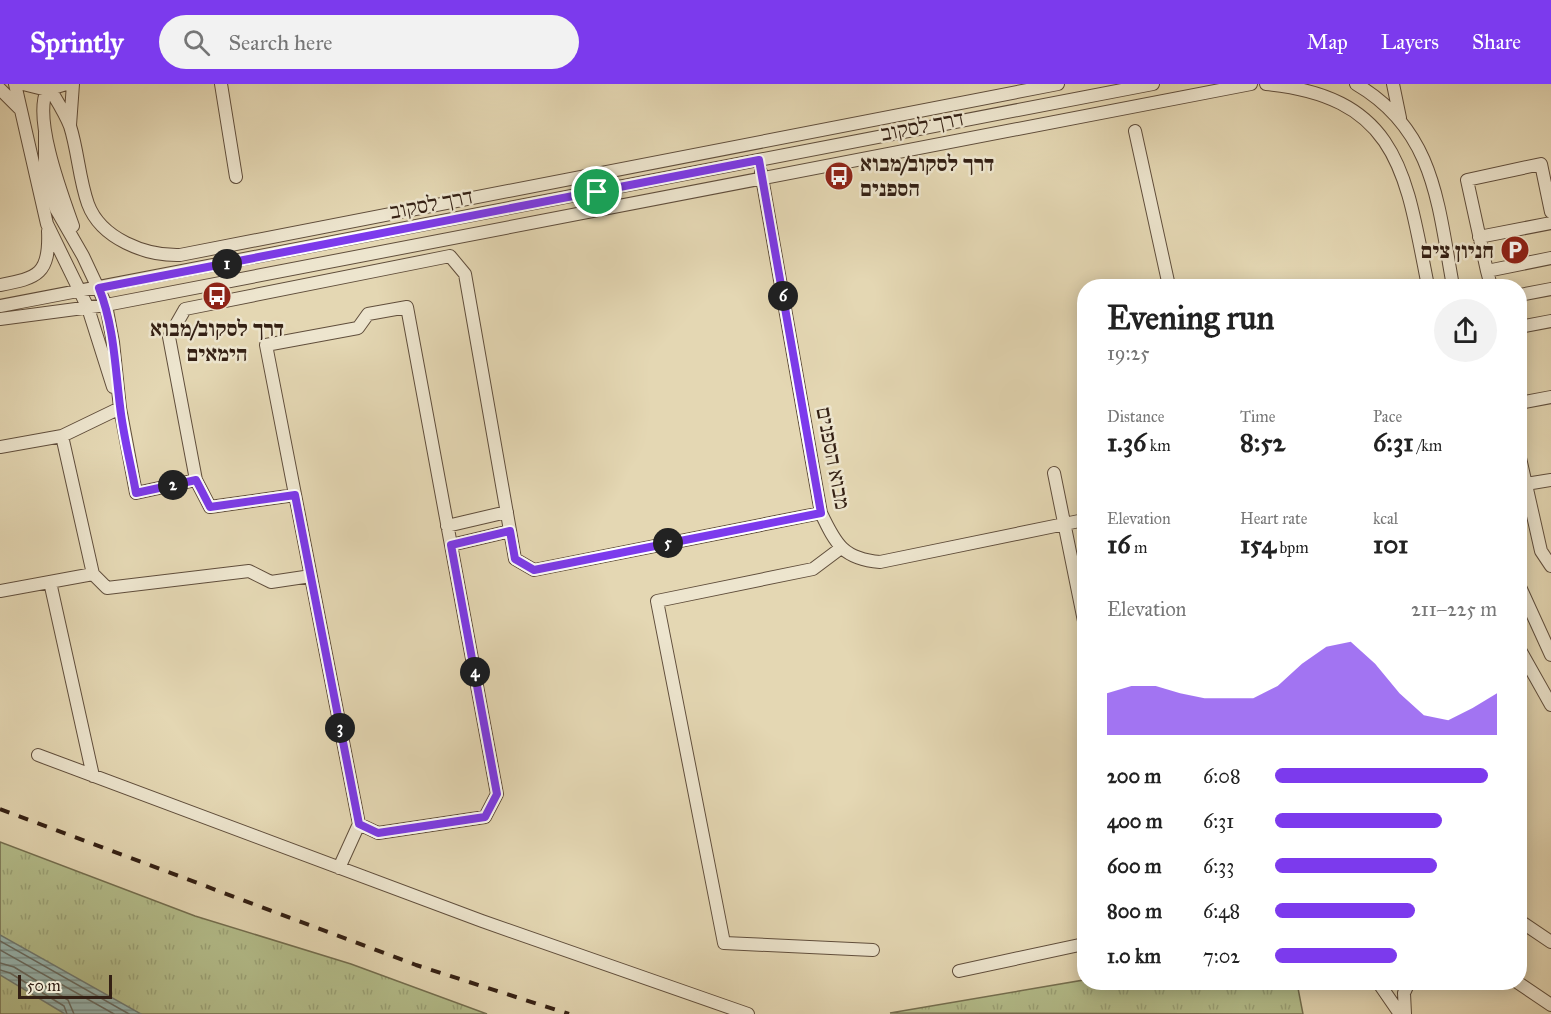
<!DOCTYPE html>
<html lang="en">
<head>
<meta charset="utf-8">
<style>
	:root { --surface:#fff; --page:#f2f2f2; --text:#222; --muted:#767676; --accent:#7c3aed }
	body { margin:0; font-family:"IM FELL Great Primer","Frank Ruhl Libre",serif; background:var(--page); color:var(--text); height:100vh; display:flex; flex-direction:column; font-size:22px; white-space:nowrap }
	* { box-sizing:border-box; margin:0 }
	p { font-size:20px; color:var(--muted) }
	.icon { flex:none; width:33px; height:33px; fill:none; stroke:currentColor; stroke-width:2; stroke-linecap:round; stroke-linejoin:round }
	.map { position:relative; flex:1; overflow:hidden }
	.side { position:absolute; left:1077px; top:195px; width:450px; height:711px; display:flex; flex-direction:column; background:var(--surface); border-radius:24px; box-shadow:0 3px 15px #0003 }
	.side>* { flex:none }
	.scale { position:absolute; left:18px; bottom:15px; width:94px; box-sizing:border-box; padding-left:6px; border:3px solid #342014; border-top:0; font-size:16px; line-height:21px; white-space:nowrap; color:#342014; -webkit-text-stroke:4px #ede5ce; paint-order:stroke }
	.pin { position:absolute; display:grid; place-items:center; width:51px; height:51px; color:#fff; margin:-26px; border:3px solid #fff; border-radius:50%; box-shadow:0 2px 6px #0007 }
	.km { position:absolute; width:30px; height:30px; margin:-15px; border-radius:50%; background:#222; color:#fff; font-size:16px; line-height:30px; text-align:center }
	.round { display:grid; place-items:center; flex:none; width:63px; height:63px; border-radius:32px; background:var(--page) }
	.summary { display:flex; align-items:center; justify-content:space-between; height:102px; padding:0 30px }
	h1 { font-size:33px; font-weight:800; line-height:45px }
	.metrics { display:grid; grid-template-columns:repeat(3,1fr); gap:9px; height:102px; padding:6px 30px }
	.metrics div { display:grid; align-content:center }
	.metrics b { font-size:26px; font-weight:800 }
	.metrics small { font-size:16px; font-weight:400 }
	.metrics p { font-size:16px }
	.chart { height:168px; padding:12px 30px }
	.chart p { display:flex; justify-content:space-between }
	.chart svg { width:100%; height:108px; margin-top:6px; fill:var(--accent); opacity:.7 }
	ul { padding:0 30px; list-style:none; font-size:20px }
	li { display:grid; grid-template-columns:96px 72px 1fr; align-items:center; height:45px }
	li i { height:15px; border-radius:8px; background:var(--accent) }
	header { display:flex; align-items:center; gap:36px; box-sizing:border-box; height:84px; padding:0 30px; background:var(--accent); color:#fff }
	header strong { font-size:28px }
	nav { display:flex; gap:33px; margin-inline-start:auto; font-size:21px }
	.search { width:420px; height:54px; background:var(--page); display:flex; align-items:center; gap:15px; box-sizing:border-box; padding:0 21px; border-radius:33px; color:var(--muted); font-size:22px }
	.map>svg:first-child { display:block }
	.grass { fill:url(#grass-tufts); stroke:#746f50; stroke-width:1.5 }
	.water { fill:url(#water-rules); stroke:#6f7b74; stroke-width:1.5 }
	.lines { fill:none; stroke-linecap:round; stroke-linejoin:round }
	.shore { stroke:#666c64; stroke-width:1.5 }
	.minor-casing { stroke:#604e3c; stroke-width:14 }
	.minor { stroke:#ede5ce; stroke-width:12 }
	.rail { stroke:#342014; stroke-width:4; stroke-dasharray:10 10; stroke-linecap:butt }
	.route-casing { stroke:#fff; stroke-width:12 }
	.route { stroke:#7c3aed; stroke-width:8 }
	.labels { text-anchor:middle; stroke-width:5; stroke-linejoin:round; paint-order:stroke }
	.street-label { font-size:22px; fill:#342014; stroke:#ede5ce }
	.poi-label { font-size:22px; font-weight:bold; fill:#342014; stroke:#ede5ce; text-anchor:start }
</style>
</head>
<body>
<header>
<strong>Sprintly</strong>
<div class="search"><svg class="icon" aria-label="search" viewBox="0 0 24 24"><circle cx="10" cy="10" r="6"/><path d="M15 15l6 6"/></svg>Search here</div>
<nav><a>Map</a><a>Layers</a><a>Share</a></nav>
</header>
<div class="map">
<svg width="1551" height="930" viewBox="0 0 1551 930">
	<defs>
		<pattern id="grass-tufts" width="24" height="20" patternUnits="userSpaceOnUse" patternTransform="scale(1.5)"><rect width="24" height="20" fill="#b4be8c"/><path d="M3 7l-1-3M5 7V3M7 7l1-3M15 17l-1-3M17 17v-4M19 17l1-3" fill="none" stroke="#9ba378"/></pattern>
		<pattern id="water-rules" width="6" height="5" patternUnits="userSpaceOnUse" patternTransform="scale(1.5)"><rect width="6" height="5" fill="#97b8b4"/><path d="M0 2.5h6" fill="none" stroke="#7c9591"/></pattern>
	</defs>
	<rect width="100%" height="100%" fill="#e4d7b3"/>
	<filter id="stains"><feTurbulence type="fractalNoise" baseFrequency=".00333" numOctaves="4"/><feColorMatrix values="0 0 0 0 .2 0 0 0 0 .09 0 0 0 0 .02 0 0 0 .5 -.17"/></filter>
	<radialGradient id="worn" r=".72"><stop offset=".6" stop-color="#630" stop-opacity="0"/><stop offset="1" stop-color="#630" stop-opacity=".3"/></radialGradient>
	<!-- grass -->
	<path class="grass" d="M0,758L195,832L351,880L487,930H0Z
		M1084,896V898L1297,899L1303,930L890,929Z"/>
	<!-- water -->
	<path class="water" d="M0,851L141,930H65L0,891Z"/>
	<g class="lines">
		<!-- shore -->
		<path class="shore" d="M0,857L129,930
			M0,866L114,930
			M0,879L14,883L68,916L74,930
			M0,886L10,889L64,922L67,930"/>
		<!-- minor casing -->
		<g class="minor-casing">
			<path id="minor" d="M15,0L47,140L88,224L113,303
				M23,0L47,6L66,0
				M221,0L236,93
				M1266,0C1401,13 1406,93 1428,202
				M1356,0C1435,46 1438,121 1453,202
				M1393,0L1400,34
				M0,5L20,25
				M50,5C57,17 65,29 70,42C78,67 79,95 88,120C101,155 146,172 180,171L1058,0
				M47,6C33,35 62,111 73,142
				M70,41L73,0
				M1135,47L1169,202
				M45,48V84L56,125L83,172L106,221L113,258L120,324L136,409L196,396L210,423L295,411
				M761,88L821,429C836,461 844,475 880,478L1084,436
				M1551,128L1541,80L1467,96L1487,187L1551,174
				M1479,153L1551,139
				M1487,187L1491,202
				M0,201C38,194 50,190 48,147
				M1520,211L1551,205
				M0,222L1153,0
				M0,235L106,221L1251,0
				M1520,243L1551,237
				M1520,319L1551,313
				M0,363L62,352L120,324
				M1520,374L1541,467L1551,482
				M1054,389L1084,537
				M196,396L169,253L185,225L450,172L465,190L515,475L534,486L821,429
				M1526,400L1551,396
				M447,442L507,428
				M451,461L510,447
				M841,464L813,485L657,517L724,859L873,866
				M93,490L107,504L249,487L271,498L311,492
				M50,498L93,692
				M1520,503L1551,571
				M0,507L93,490L62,352
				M1520,566L1551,621
				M38,671L482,837L748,930
				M339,784L359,740L266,261L358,244L368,230L407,223L497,710L485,733L378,749L359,740
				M1520,837L1551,858
				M959,887L1084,860
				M1378,898L1400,930
				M1517,898L1551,921
				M1405,930L1404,909L1409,898"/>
		</g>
		<!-- minor -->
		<use href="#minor" class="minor"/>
		<!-- rail -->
		<path class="rail" d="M0,725L416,881L569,930"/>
	</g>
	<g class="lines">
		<!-- route casing -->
		<g class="route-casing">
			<path id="route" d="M759,76L821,429L534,486L515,475L510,447L451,461L497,710L485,733L378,749L359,740L295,411L210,423L196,396L136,409C131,380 123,351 120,322C115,282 114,242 99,204Z"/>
		</g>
		<!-- route -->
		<use href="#route" class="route"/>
	</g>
	<!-- icons -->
	<defs>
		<g id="bus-disc" transform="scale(1.5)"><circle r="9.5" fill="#8f2418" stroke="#ede5ce"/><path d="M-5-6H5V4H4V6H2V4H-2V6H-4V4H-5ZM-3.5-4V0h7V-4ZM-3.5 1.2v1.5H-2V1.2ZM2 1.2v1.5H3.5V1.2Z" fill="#fff"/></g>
		<g id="parking-disc" transform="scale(1.5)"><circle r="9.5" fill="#8f2418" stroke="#ede5ce"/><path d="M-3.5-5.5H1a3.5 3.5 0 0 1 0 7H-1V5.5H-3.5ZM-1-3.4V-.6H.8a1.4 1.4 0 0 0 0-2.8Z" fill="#fff"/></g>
	</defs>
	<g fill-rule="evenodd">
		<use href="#bus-disc" x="839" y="92"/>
		<use href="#parking-disc" x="1515" y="166"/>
		<use href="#bus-disc" x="217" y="212"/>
	</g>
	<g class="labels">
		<!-- street labels -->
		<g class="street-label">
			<text transform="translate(922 41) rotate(-11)" y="8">דרך לסקוב</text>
			<text transform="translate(431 119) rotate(-11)" y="8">דרך לסקוב</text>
			<text transform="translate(834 374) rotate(79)" y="8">מבוא הספנים</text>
		</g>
		<!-- poi labels -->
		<g class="poi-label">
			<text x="860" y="87">דרך לסקוב/מבוא<tspan x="860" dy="25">הספנים</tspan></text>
			<text x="1494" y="174" text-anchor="end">חניון צים</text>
			<text x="217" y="252" text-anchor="middle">דרך לסקוב/מבוא<tspan x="217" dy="25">הימאים</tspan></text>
		</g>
	</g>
	<rect width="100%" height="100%" filter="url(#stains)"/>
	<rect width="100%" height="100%" fill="url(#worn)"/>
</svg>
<div class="scale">50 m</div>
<div class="pin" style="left:597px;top:108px;background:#1e9e55"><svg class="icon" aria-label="arrive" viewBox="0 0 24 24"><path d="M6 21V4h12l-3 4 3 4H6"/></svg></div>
<b class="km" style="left:227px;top:180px">1</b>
<b class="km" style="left:173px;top:401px">2</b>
<b class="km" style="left:340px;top:644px">3</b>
<b class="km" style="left:475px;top:588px">4</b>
<b class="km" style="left:668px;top:459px">5</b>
<b class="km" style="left:783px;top:212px">6</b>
<section class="side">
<div class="summary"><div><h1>Evening run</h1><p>19:25</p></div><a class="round"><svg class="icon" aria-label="share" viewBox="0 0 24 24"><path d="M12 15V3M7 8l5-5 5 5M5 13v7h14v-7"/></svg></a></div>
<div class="metrics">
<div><p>Distance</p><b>1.36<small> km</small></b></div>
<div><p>Time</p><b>8:52</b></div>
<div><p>Pace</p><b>6:31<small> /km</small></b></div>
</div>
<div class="metrics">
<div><p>Elevation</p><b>16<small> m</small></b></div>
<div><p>Heart rate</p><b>154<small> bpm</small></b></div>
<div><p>kcal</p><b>101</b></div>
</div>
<div class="chart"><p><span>Elevation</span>211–225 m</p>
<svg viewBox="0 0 160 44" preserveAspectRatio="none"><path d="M0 44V27L10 24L20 24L30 27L40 29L50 29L60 29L70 24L80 15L90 8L100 6L110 15L120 27L130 36L140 38L150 33L160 27V44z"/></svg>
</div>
<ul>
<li><b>200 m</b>6:08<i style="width:96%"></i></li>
<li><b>400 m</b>6:31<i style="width:75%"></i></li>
<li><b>600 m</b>6:33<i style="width:73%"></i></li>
<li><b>800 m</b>6:48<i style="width:63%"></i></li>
<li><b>1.0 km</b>7:02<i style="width:55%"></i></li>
</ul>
</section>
</div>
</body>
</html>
